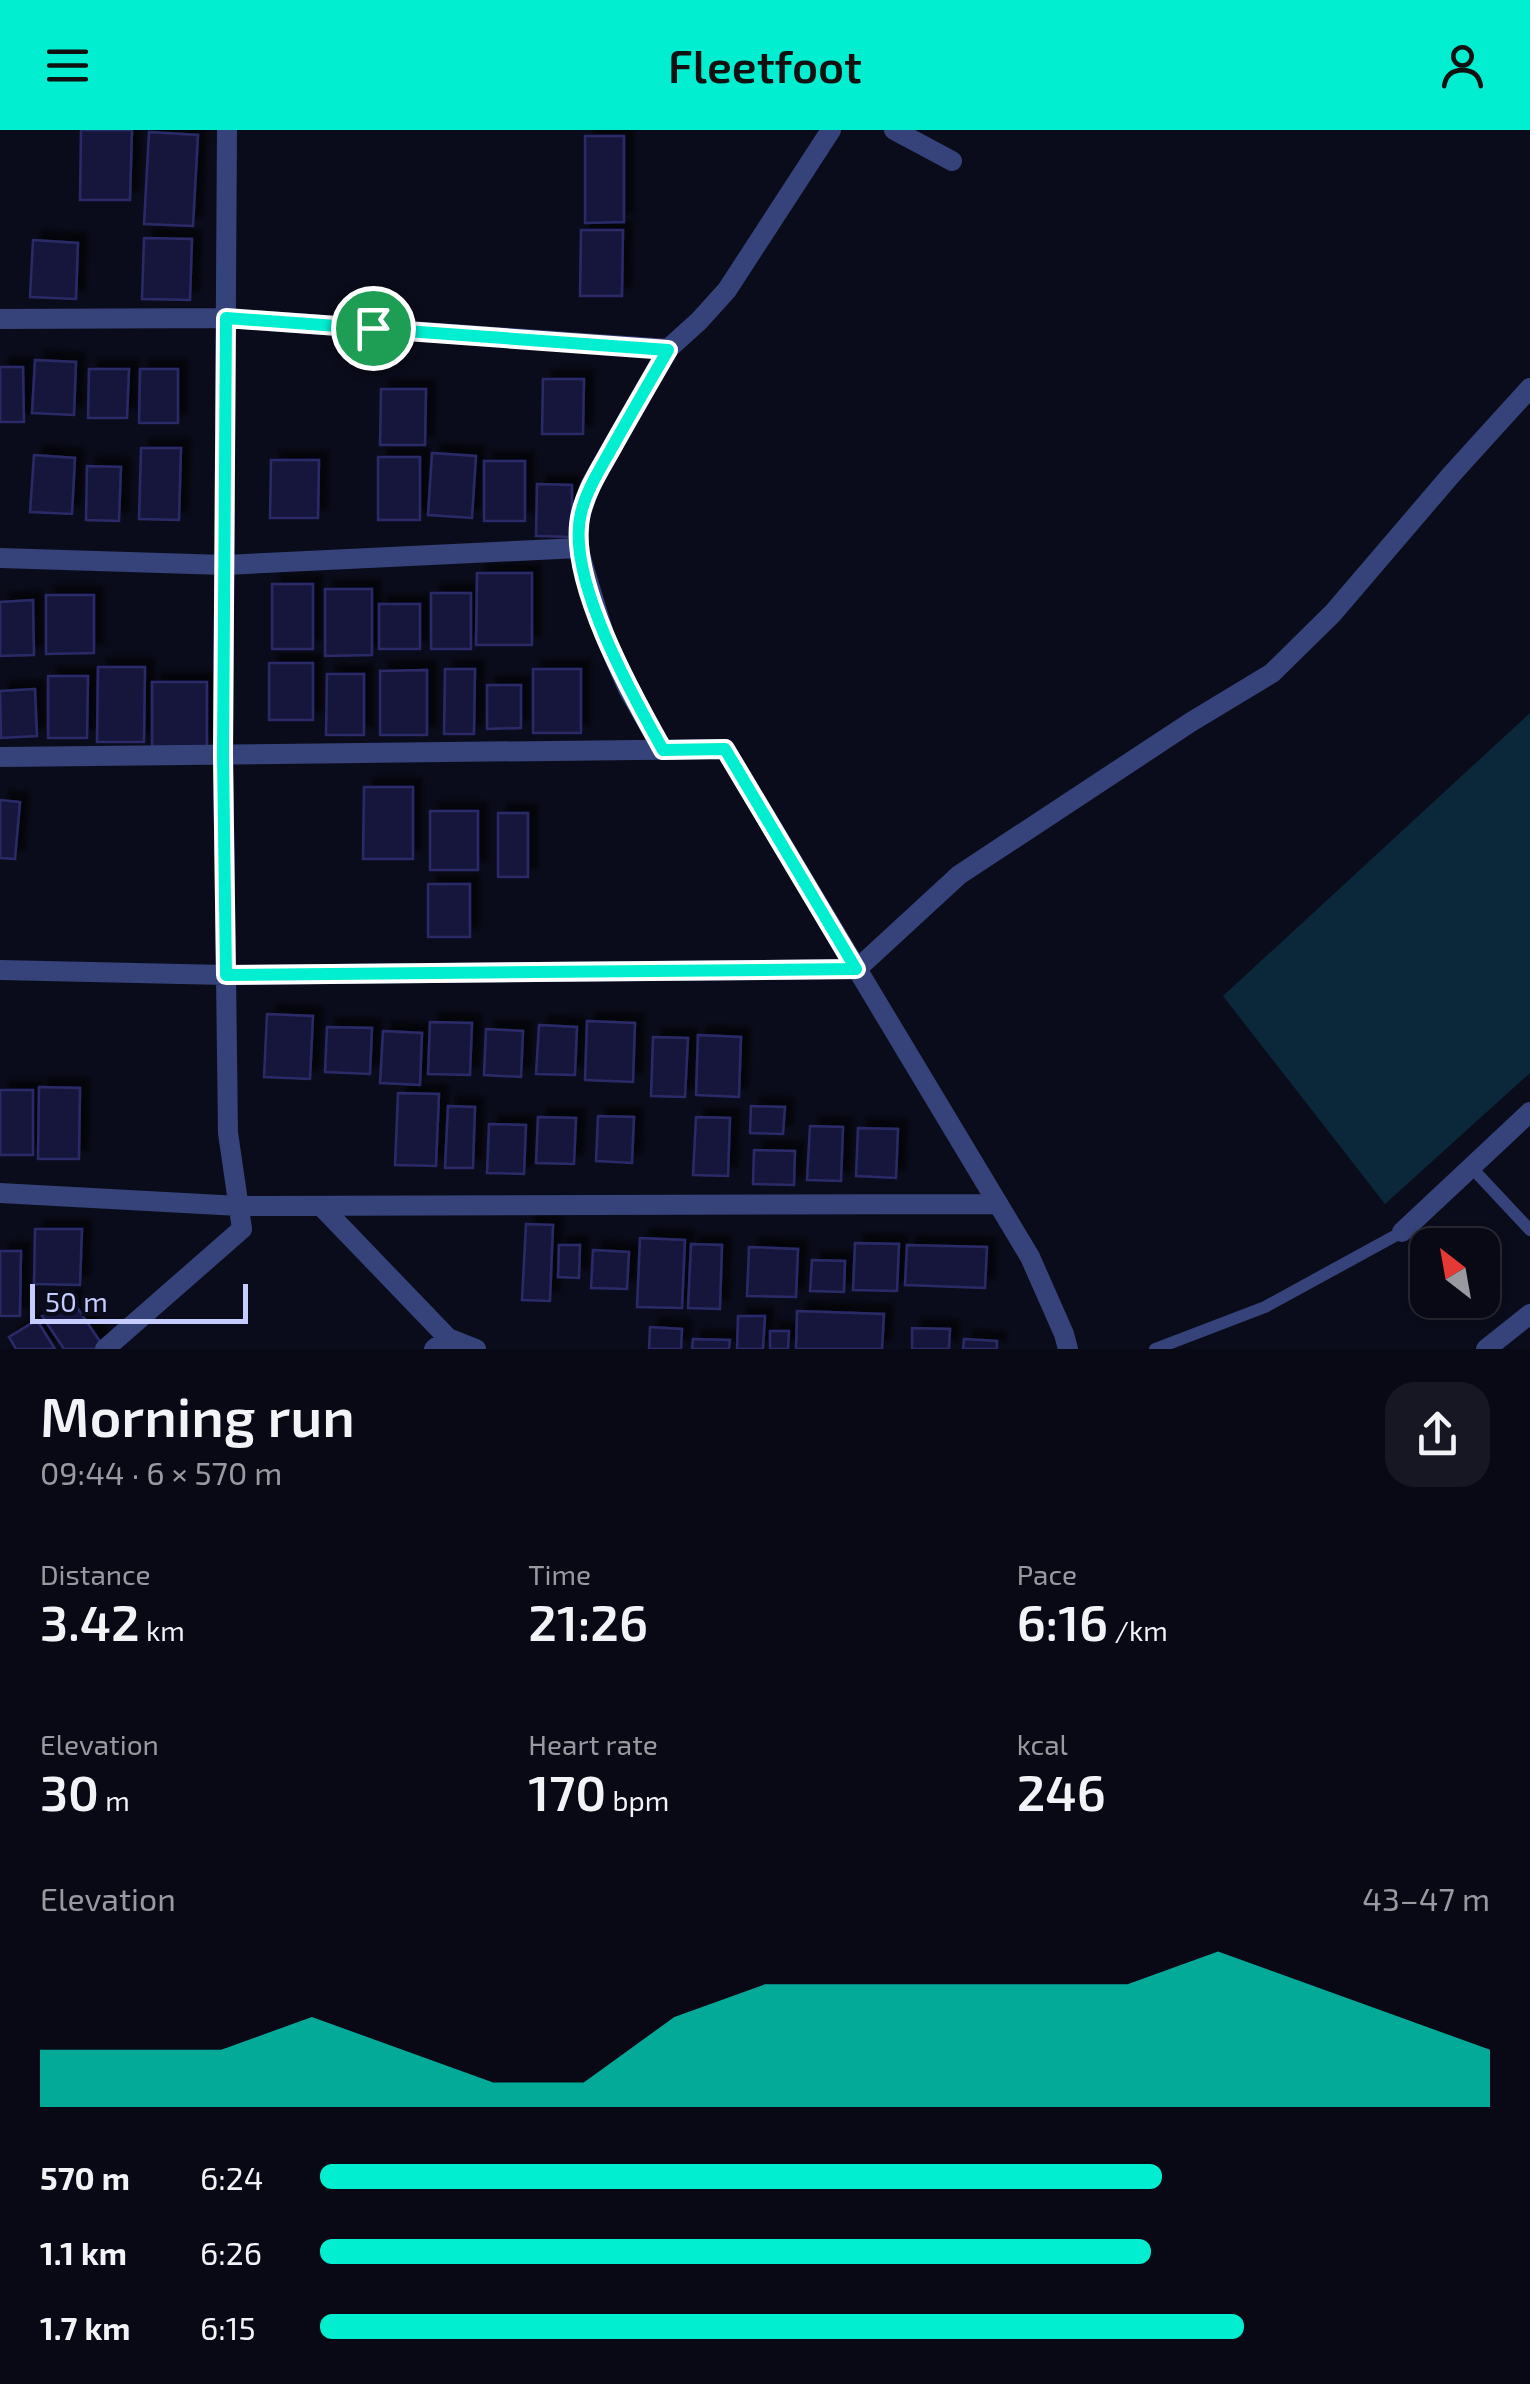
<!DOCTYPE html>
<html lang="en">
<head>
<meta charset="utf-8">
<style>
	:root { --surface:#080914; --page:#161722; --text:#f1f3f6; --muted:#989aa0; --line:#292a34; --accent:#02eed0 }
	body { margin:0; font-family:"Exo 2",sans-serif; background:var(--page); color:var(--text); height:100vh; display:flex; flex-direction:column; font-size:38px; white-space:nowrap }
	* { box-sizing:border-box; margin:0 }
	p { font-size:32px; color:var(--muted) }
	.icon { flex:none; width:55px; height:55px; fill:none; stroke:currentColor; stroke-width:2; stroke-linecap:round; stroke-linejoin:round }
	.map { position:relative; height:1219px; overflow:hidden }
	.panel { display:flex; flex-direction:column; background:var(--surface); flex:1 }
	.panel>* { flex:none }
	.needle { width:65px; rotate:329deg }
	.controls { position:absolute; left:1410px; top:1098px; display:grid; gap:20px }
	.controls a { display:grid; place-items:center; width:90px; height:90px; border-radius:20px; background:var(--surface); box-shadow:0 2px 8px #0004,0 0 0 2px var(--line); font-size:50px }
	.scale { position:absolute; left:30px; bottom:25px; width:218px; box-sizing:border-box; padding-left:10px; border:5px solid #c6ccfe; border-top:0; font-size:28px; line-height:35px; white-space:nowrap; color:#c6ccfe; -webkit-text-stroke:8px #0b0c1b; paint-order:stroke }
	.pin { position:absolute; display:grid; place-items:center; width:85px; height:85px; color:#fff; margin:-42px; border:5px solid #fff; border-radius:50%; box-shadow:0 2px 10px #0007 }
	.round { display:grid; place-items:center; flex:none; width:105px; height:105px; border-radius:30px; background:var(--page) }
	.overview { display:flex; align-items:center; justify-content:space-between; height:170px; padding:0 40px }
	h1 { font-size:55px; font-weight:600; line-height:75px }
	.stats { display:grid; grid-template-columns:repeat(3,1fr); gap:15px; height:170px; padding:10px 40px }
	.stats div { display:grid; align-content:center }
	.stats b { font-size:50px; font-weight:600 }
	.stats small { font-size:28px; font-weight:400 }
	.stats p { font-size:28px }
	.chart { height:280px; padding:20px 40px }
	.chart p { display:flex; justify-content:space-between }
	.chart svg { width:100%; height:180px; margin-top:10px; fill:var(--accent); opacity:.7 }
	ul { padding:0 40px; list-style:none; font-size:32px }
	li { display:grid; grid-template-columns:160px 120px 1fr; align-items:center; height:75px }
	li i { height:25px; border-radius:12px; background:var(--accent) }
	header { display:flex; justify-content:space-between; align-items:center; height:130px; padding:0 40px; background:var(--accent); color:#111; font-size:45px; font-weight:600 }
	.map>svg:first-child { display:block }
	.water { fill:#0b283b }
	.building { fill:#17183c; stroke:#2a2b68; stroke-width:2.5; filter:url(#shadow) }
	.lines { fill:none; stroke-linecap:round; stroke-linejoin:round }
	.service { stroke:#36437a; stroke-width:12 }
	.minor { stroke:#36437a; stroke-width:20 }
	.route-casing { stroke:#fff; stroke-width:20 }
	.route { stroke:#02eed0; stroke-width:12 }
</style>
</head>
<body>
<header><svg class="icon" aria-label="menu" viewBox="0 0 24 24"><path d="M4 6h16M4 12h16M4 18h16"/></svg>Fleetfoot<svg class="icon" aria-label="person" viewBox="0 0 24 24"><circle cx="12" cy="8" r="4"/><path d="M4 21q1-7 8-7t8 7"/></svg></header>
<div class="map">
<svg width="1530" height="1219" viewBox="0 0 1530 1219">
	<defs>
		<filter id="shadow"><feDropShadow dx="9" dy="-9" stdDeviation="2.5" flood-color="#0009"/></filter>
	</defs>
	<rect width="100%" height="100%" fill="#0b0c1b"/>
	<!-- water -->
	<path class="water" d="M1530,583V943L1385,1074L1223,866Z"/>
	<!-- building -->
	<path class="building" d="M81,0H132L130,70H80Z
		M149,2L198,5L193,96L144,94Z
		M585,6H624V92L585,93Z
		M581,100H623L622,166H580Z
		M144,108L192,109L190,170L142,169Z
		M33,110L78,113L76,169L30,167Z
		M35,230L76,232L74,285L32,283Z
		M0,237H23L24,292H0Z
		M89,239H129L127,288H88Z
		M140,239H178V293H139Z
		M543,249H584L583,304H542Z
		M381,259H426L425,315H380Z
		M141,318H181L179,390L139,389Z
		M432,323L476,326L472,388L428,385Z
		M34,325L75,328L72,384L30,382Z
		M378,327H420V390H378Z
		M271,330H319L318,388H270Z
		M484,331H525V391H484Z
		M87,336L121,337L119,391L86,390Z
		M537,354L572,355V407L536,406Z
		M477,443H532V515H476Z
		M272,454H313V519H272Z
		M325,459H372V525L325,526Z
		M431,463H471V519H431Z
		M46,465H94V523L46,524Z
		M33,470L34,525L0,526V472Z
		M379,474H420V519H379Z
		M269,533H313V590H269Z
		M98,537H145L144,612H97Z
		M445,539H475L474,604H444Z
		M533,539H581V603H533Z
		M427,540V605H380V541Z
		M327,544H364V605H326Z
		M48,546H88L87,608H48Z
		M152,552H207V617H152Z
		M487,555H521V598L487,599Z
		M35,559L37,606L1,608L0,561Z
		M364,657H413V729H363Z
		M0,670L20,672L15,729L0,728Z
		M430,681H478V740H430Z
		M498,683H528V747H498Z
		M428,754H470V807H428Z
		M267,884L313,886L310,949L264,947Z
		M587,891L635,893L633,952L585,950Z
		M430,892L472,893L470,945L428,944Z
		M539,895L577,897L575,945L536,944Z
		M327,897L372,898L370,944L325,942Z
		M486,899L523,901L521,947L484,945Z
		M383,901L422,903L420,955L380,953Z
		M698,905L741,907L739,967L696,965Z
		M653,907L688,908L685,967L651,966Z
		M39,957L80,958L79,1029H38Z
		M0,960H33V1025H0Z
		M398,963L439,964L436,1036L395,1035Z
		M448,976L475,977L473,1038H445Z
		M751,976L785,977L783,1004L750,1003Z
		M598,986L634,987L632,1033L596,1031Z
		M538,987L576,988L574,1034L536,1033Z
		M696,987L730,988L728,1046L693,1045Z
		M489,994L526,995L524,1044L487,1043Z
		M810,996L843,997L841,1051L807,1050Z
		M858,998L898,999L896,1048L856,1046Z
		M754,1020L795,1021L794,1055L753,1054Z
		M526,1094L553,1095L550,1171L522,1170Z
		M35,1099H82L80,1155L34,1154Z
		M640,1108L685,1110L682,1178L637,1177Z
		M855,1113L899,1114L897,1161L853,1160Z
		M691,1114L722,1115L720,1179L688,1178Z
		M559,1115H580L579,1148L558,1147Z
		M907,1115L987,1117L985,1158L905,1155Z
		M749,1117L798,1119L796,1167L747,1166Z
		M593,1120L629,1122L627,1159L591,1158Z
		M0,1121H21L20,1186H0Z
		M812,1130L845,1131L844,1162L810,1161Z
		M70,1167L103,1216L99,1219H64L42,1186Z
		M797,1181L884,1184L882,1219H796Z
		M738,1186H765L763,1219H737Z
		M37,1190L55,1219H16L9,1207Z
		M650,1197L682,1199L681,1219H649Z
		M912,1198L950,1199L949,1219H912Z
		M770,1201H789L788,1219H770Z
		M693,1209L730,1210L729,1219H692Z
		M964,1209L997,1211V1219H963Z"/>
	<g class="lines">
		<!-- service -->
		<path class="service" d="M1471,1037L1530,1100
			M1155,1219L1265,1177L1402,1102"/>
		<!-- minor -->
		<path class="minor" d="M894,0L952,31
			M0,189L226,188L668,219
			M0,428L225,435L578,418
			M663,620L628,559L604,504L578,418L580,386L590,356L668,219L699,191L727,160L831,0
			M0,627L725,619L1030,1127L1064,1204L1068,1219
			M0,840L226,845L857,839L959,745L1191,592L1272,543L1333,483L1451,345L1530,258
			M0,1063L239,1076L998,1074
			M321,1076L448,1208L434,1219
			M1402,1102L1530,982
			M448,1208L476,1219
			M105,1219L242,1099L228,1003L226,845L223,625L227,0
			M1486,1219L1530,1184"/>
	</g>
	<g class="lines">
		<!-- route casing -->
		<g class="route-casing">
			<path id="route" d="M226,188L668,220C650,251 632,282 614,314C602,336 587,358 581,383C565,446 632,565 663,620L725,619L856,839L226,845L223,625Z"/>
		</g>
		<!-- route -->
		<use href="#route" class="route"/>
	</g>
</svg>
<div class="controls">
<a><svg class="needle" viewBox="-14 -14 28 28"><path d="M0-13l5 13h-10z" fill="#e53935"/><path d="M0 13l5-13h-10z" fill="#989aa0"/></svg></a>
</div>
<div class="scale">50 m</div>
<div class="pin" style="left:373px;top:198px;background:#1e9e55"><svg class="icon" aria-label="arrive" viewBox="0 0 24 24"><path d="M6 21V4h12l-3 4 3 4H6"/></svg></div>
</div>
<section class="panel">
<div class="overview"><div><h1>Morning run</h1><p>09:44 · 6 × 570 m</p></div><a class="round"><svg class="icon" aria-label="share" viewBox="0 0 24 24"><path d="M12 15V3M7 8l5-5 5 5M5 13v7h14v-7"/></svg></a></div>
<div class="stats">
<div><p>Distance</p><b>3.42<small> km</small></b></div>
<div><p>Time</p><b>21:26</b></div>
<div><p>Pace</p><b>6:16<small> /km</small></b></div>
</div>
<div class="stats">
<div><p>Elevation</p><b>30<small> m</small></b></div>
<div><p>Heart rate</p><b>170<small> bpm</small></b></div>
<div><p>kcal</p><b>246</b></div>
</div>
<div class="chart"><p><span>Elevation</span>43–47 m</p>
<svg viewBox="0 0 160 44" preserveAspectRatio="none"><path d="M0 44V30L10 30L20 30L30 22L40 30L50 38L60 38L70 22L80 14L90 14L100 14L110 14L120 14L130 6L140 14L150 22L160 30V44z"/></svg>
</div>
<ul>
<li><b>570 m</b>6:24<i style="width:72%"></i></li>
<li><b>1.1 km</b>6:26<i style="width:71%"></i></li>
<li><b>1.7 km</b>6:15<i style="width:79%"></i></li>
</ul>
</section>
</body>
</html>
